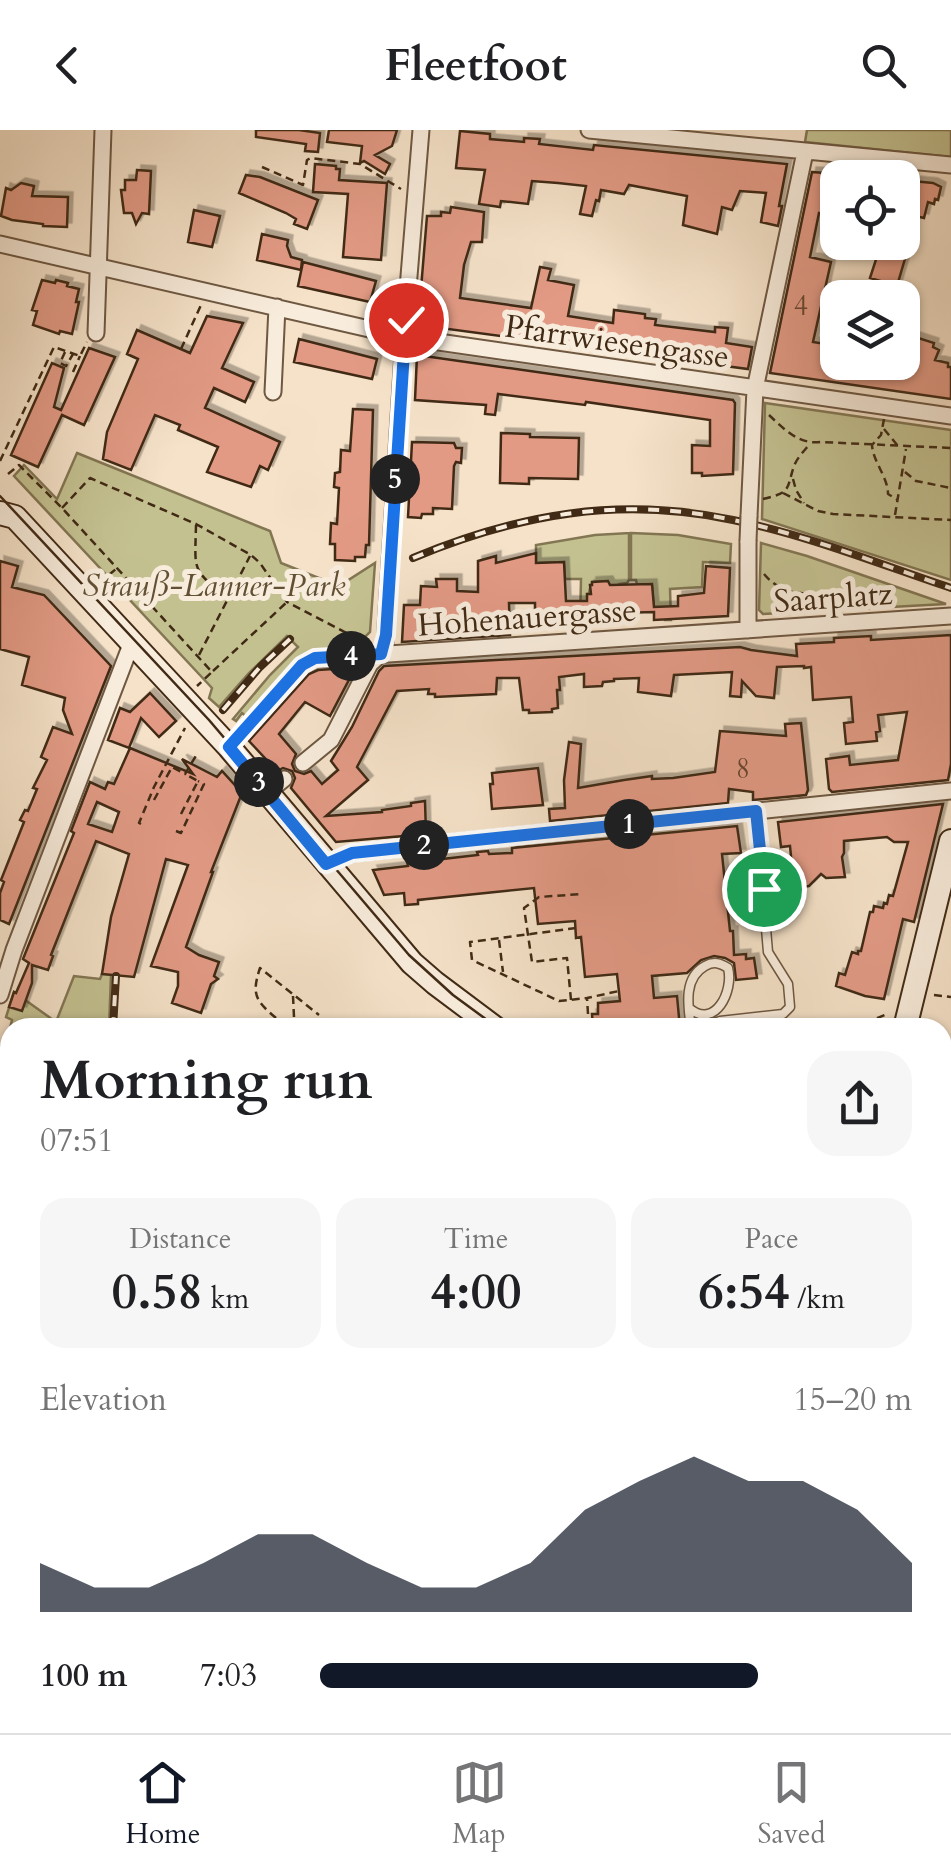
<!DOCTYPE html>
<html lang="en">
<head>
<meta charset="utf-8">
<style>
	:root { --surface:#fff; --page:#f6f6f6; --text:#202124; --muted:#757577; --line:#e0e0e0; --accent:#111827 }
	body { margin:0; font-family:Cardo,serif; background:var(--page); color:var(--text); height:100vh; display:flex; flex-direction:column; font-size:38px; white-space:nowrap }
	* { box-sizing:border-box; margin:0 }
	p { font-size:32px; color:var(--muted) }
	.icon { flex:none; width:55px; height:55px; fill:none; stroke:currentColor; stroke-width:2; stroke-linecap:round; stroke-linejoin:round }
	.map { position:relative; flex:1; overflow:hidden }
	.sheet { position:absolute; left:0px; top:888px; width:952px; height:718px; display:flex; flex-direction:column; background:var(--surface); border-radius:30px 30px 0 0; box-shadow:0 2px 8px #0004 }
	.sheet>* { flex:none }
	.fabs { position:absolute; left:820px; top:30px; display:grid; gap:20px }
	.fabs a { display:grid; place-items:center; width:100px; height:100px; border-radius:20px; background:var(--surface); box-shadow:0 2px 8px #0004; font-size:50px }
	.pin { position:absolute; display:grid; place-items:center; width:85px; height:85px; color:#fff; margin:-42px; border:5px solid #fff; border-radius:50%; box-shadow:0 2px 10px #0007 }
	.km { position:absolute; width:50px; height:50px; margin:-25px; border-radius:50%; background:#222; color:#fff; font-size:28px; line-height:50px; text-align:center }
	.round { display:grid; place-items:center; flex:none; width:105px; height:105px; border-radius:30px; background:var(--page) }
	.summary { display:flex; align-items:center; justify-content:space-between; height:170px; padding:0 40px }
	h1 { font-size:55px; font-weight:700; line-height:75px }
	.stats { display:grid; grid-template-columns:repeat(3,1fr); gap:15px; height:170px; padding:10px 40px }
	.stats div { display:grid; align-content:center; border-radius:25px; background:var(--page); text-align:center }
	.stats b { font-size:50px; font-weight:700 }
	.stats small { font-size:28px; font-weight:400 }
	.stats p { font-size:28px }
	.chart { height:280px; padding:20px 40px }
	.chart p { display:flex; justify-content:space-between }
	.chart svg { width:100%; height:180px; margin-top:10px; fill:var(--accent); opacity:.7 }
	ul { padding:0 40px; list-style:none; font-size:32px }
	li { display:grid; grid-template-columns:160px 120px 1fr; align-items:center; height:75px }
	li i { height:25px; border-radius:12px; background:var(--accent) }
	header { display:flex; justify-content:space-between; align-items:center; height:130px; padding:0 40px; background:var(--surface); font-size:45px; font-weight:700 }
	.tabs { display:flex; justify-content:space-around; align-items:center; height:140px; border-top:2px solid var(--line); background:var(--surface); font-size:28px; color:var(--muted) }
	.tabs a { display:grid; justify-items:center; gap:5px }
	.tabs .active { color:var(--accent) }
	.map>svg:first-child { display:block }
	.green { fill:#c4c191; stroke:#827653; stroke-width:2.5 }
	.building { fill:#e29a85; stroke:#412a15; stroke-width:2.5; fill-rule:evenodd; filter:url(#shadow) }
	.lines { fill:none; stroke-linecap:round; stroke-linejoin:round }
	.service-casing { stroke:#6e5842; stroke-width:11 }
	.minor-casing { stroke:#6e5842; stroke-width:19 }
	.secondary-casing { stroke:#412a15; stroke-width:26 }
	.path { stroke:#412a15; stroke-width:2.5; stroke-dasharray:8 5; stroke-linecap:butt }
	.service { stroke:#f8ecdc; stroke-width:8 }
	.minor { stroke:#f8ecdc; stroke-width:15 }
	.secondary { stroke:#f8ecdc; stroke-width:22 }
	.tram { stroke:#412a15; stroke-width:2.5 }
	.rail-casing { stroke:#412a15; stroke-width:8 }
	.rail { stroke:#f8ecdc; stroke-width:4; stroke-dasharray:11; stroke-linecap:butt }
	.minor-bridge-casing { stroke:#6e5842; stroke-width:19; stroke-linecap:butt }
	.secondary-bridge-casing { stroke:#412a15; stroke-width:26; stroke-linecap:butt }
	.minor-bridge { stroke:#f8ecdc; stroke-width:15 }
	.secondary-bridge { stroke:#f8ecdc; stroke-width:22 }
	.route-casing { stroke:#fff; stroke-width:20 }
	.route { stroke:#1a73e8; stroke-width:12 }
	.labels { text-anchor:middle; stroke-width:10; stroke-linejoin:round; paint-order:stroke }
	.number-label { font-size:28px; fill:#694631 }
	.street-label { font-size:32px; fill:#412a15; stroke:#f8ecdc }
	.park-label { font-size:32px; font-style:italic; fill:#625034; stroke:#f8ecdc }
</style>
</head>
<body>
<header><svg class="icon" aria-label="back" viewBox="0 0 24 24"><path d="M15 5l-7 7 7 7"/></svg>Fleetfoot<svg class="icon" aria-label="search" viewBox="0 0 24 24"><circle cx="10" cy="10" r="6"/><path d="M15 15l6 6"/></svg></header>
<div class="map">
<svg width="951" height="1603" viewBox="0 0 951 1603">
	<defs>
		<filter id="shadow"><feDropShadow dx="4.5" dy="-4.5" stdDeviation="0" flood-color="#0004"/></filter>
	</defs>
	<rect width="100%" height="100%" fill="#f5e2c9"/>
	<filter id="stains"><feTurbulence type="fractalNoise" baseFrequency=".002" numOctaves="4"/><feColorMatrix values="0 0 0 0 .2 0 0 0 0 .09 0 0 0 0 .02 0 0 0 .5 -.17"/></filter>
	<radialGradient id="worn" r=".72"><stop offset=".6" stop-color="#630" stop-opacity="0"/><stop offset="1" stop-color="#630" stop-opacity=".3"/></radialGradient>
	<!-- green -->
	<path class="green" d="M807,0H951V27L805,12Z
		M765,273L951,300V450L762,389Z
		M77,323L270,401L281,433L339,456L375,433L370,502L351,521L306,524L247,587L242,583L236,591L233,589L270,545L298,517L287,506L248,544L219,577L209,568L212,558L14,346L24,335L57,369Z
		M629,403V450L627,453L619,454V480L622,483L628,485V492H617L616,479L607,451L593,452C587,460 587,481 588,493L580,494L581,449H565L564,432L536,433V415L595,405Z
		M631,403L678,405L731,414L730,433L703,432L702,457L670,459L671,490H665V477H654L652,455H637L636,450H631Z
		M761,413L807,426L946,474L763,484L759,480Z
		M102,844L111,845L109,898H10L12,890L6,887L14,862L56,892L74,846L100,849Z"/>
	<!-- building -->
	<path class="building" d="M256,0H299L320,3L318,22L305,21L306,14L256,7Z
		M329,0H397L392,16L375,25L390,34L385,44L364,31L360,33L362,16L327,12Z
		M460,1L490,4V9L524,12V8L540,9L539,14L593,20L594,15L787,34L779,76H782L778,96L761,92L766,63L740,61L732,80L722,77L717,104L683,95L687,66L629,55L624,64L601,60L599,71L596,70L592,86L580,84L586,56L558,53L532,51L528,74L501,71L500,77L479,74L485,40L456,38Z
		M315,34L336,36V39H340L339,50L387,53L381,130L343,127L348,64L313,62Z
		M137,40L151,41L149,84L142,83L136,94L132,83H124L121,60H125V50H136Z
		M812,42L838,44V88L819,83L810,127L831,132L813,212L838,216V232H902V215L906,204L934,213L933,217L939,220L935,230L948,233V237H951V269L770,243Z
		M246,45L260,47L318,70L307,99L294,94L296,89L286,83L239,63Z
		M902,50L933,53L941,57L938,70L935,69L934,74L928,72L924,88L902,83Z
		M21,53L34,56L32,66L68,67L67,97L43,96V94L12,90L1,86L6,58L11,60Z
		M451,77L484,82L482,112H471L464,135L460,168L531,178L540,137L551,139L548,150L574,155L568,186L613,193L614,180L645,184V188L656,189L655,195L715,202V197L728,198L726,213L752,217L748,239L619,222V220L585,215L584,217L418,195L427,86H441V82L450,83Z
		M194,80L220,86L212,117L188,112Z
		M262,104L288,110L287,116L291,127L302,130L301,140L257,130Z
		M881,114L907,122L897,156L870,148Z
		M303,132L376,151L370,172L298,156Z
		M42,150L55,153L56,150L68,153L67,156L79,159L76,172H79L72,204L60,201L59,204L33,195L37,181L32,180Z
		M207,186L243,193L222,238L254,252L245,272L214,258L205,278L280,312L268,340L260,336L251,357L207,342L218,317L178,300L180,295L155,285L131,340L103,329L107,302L138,229L127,224L137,200L190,223Z
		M299,209L377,229L372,249L294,232Z
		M89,218L115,227L84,295L62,285L38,337L11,325L52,233L64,238L54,277L61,280Z
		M417,225L733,270L735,273L733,344L702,346V343H692V315L710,316V290L586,272L585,275L498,264L495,285L485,284L486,275L415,270Z
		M353,279L373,280L369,415H366L365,427H355V431L335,430V414H330L331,393L337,394L339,358L334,357L335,343L340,342L341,320L350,321Z
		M501,303L530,304V307L579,308L578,349L529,348V354L500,353Z
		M412,312L454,313L456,318H462L461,333L456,332L454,336L452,379L433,378V384H422L421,388L408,387Z
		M536,423V433L564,432L566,471H587V464H591L590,455H592V452L608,451L610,455L652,454L654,477L678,476V466L704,463L706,436L730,438L728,486L654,490V482L617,483V492L535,496V473H509L510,505L402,512L404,475H420L421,456L437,457L436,449H457V461L478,462V431L496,426V433Z
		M0,431L18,436L12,457L44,465L111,536L9,794L0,790V763L4,752L1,750L24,692L20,690L25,680L28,681L37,659L33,658L47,630L41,627L53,597L72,604L63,580L65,568L22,555L29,527L0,519Z
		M951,505V634L948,650L832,662L829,659L826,629L849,626L850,635L898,630L907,582L878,585L880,601L876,602L877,611L846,614L844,593L853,592L851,567L813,570L811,537L804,538V536L777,537L774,568L756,566L742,551L741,567L730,566L732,542L674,545L671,566L638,562L639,548L614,549V551L603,552L602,556L584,557V544L559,547L560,560H557L558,578L552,579V582L529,583V580H523L519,548H497L496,564L435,567V564H428L429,559L397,561L357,637L368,650L326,686L382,682V680L411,676V673L425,671L426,704L336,712L291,658L295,648L292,641L283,638L277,641L249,611L309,544L318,540L348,538L352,544L330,586L305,572L279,604L296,624L292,634L295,641L304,644L311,641L322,654L338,640L331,631L352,597L379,541L384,536L740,517L751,520L797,526L796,514L834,512V508L871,506V510Z
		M150,563L176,591L159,607L141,588L129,618L108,610L120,578L130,582Z
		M801,593L808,660L806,665L753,670V662L729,659L728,673L550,691L549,679L565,678L564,650L569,612L581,614L578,658L624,650L652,646V649L673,648L715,642L720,601L786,606L785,594Z
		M130,618L193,644L182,629L217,647L222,641L242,663L211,742H213L186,817L199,825L219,832L214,846L218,849L211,854L201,883L172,873L178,856V842L151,836L188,735L166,729L134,847L102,844L111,787L129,724L96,711L51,825L53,826L48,840L32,835V853L22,881L9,877L14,862L16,863L29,833L23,829L25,824L74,703L71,701L90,652L105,659L108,652L114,654ZM97,672L119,682L112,702L88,694Z
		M538,638L543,675L492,679L490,654H493L492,643Z
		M943,674L914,792L903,789L884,869L865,866L836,856L839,843L845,845L852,822L858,824V821H861L870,782H873L874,776L883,778L884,773L887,774L889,765L893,766L908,712H894L887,707L844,711V723L842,727L845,747L826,748L821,744L809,756L794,758L790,716L781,717L778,692Z
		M737,696L741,723L722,724L730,801H733L734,825L746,824V829L754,828L757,848L736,850L734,833L725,828L714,826L701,830L687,843L652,846L654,868L677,866L680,898H593L592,884H598V873L620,871L617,844L585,847L581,807L576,808L575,791L538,794L534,758L418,770V774L405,775L404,763L384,765L373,740L408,736L407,732L431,730V727L442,726V729L478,725L477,722L488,721L489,724L512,723V718Z"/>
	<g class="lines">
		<!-- service casing -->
		<g class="service-casing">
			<path id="service" d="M689,878C715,900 734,861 728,838C720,833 714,831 705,836C683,848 688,876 691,898
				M703,898L720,891L783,884L790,877L788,854L768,822L756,681
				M0,1324L10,1327"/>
		</g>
		<!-- minor casing -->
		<g class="minor-casing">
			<path id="minor" d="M589,0L951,35
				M0,114L404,207L951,286
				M96,203L103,0
				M273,262L277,177
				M749,386L755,259L805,22
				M748,500V411
				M229,617L302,535L315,529L951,486
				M303,633L331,610L370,534L381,524L385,513L404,207L421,0
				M268,662L284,649
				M326,734L352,723L951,661
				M0,865L14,820L132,512
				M942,1024H951
				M0,1146V1158
				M942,1399H951
				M461,1603L463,1595"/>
		</g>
		<!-- secondary casing -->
		<g class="secondary-casing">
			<path id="secondary" d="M0,383L15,387L229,617L412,833L435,853L495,898
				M905,898L951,711
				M888,1595L889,1603
				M116,1603L117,1595"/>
		</g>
		<!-- path -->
		<path class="path" d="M262,37L303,55L307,30L311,28L360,34L401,59
			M181,219L201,175
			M65,222L60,233L66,236L73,224
			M73,242L80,226
			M769,285C784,299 799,315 821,312L951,318
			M884,289L881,305L872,315C873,332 888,347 888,364L898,370
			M884,299L898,316
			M0,331L54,217L80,226L87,212
			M905,342L916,351L951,358
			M8,344L19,335L62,378L212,542L197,556
			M793,349L796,360L804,373
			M783,363L818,381L833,384L951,390
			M763,369C792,362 786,360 794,336C797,328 804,321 809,315
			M62,378L90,348L196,394L251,425L260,433L287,472L360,510
			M895,385L906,319
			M196,395C195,442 191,438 227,468
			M764,444C779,462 793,462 815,465C831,467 847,472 863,477
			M99,453L116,439
			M199,525L250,426
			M213,541L287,472
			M154,670L172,637L185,644L197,624
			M181,684L198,651L185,644
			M141,694L139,693L154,657L185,598
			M176,701L181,703L204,654L198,651
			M576,798L470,812L472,830L559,871L587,868
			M499,810L503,842
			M934,865L951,867
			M293,866L294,887
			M571,870L567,828L532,832L524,778L539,767L582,764
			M588,884L587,868L619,861
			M276,888C256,871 251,865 260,838L319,885
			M409,898L416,889
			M853,898L887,884
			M0,1221L10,1223
			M0,1307L10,1309
			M0,1462L10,1478
			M0,1493L10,1492
			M860,1595L862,1603"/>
		<!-- service -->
		<use href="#service" class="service"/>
		<!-- minor -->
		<use href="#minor" class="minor"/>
		<!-- secondary -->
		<use href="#secondary" class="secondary"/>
		<!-- tram -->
		<path class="tram" d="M0,366L209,590L409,825L453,865L498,898
			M885,1595L886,1603"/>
		<!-- rail casing -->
		<g class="rail-casing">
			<path id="rail" d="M413,428C519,384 619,366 733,390C807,405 879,434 951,458
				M223,580L260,537L290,509
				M113,898L116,846
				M0,1517L10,1506"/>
		</g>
		<!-- rail -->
		<use href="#rail" class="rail"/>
		<!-- minor-bridge casing -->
		<g class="minor-bridge-casing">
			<path id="minor-bridge" d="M748,411L749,386"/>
		</g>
		<!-- secondary-bridge casing -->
		<g class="secondary-bridge-casing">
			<path id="secondary-bridge" d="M0,1514H10"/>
		</g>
		<!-- minor-bridge -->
		<use href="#minor-bridge" class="minor-bridge"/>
		<!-- secondary-bridge -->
		<use href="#secondary-bridge" class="secondary-bridge"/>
	</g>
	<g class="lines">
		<!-- route casing -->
		<g class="route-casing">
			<path id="route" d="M406,190L386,505L381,524L315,528L302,535L229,617L326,734L352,723L756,681L764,759"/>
		</g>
		<!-- route -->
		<use href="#route" class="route"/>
	</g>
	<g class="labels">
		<!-- number labels -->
		<g class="number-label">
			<text x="801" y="185">4</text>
			<text x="743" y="648">8</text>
		</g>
		<!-- street labels -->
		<g class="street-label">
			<text transform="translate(617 211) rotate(8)" y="11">Pfarrwiesengasse</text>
			<text transform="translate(833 467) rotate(-4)" y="11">Saarplatz</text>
			<text transform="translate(527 487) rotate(-4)" y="11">Hohenauergasse</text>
		</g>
		<!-- park labels -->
		<g class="park-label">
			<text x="214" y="466">Strauß-Lanner-Park</text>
		</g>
	</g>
	<rect width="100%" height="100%" filter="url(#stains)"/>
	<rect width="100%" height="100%" fill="url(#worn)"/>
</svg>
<div class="fabs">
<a><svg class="icon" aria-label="locate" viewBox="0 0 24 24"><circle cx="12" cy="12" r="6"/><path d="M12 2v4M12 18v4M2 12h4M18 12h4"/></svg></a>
<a><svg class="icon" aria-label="layers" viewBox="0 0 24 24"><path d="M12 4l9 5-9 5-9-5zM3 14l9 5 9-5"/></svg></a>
</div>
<div class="pin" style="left:764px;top:759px;background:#1e9e55"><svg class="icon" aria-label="arrive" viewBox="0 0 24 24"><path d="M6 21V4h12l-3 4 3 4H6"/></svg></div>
<div class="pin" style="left:406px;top:190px;background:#d93025"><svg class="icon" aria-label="check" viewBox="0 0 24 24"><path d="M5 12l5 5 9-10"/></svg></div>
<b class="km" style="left:629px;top:694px">1</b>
<b class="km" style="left:424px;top:715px">2</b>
<b class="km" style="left:259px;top:652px">3</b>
<b class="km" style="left:351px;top:526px">4</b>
<b class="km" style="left:395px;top:349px">5</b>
<section class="sheet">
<div class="summary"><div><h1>Morning run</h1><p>07:51</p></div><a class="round"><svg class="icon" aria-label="share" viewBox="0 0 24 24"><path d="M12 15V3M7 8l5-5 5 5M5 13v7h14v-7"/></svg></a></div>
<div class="stats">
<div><p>Distance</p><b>0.58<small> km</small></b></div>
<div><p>Time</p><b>4:00</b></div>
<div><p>Pace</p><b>6:54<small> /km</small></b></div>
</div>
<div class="chart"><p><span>Elevation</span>15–20 m</p>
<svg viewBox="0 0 160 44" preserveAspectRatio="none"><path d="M0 44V32L10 38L20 38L30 32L40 25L50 25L60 32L70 38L80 38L90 32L100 19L110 12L120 6L130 12L140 12L150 19L160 32V44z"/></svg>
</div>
<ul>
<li><b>100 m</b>7:03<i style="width:74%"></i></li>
</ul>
</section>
</div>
<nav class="tabs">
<a class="active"><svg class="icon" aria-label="home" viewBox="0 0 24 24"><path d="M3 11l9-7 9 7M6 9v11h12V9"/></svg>Home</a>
<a><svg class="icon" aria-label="map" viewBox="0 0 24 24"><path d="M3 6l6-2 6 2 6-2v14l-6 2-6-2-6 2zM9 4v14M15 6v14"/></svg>Map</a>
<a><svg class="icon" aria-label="saved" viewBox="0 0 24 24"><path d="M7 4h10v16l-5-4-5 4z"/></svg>Saved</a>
</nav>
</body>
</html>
